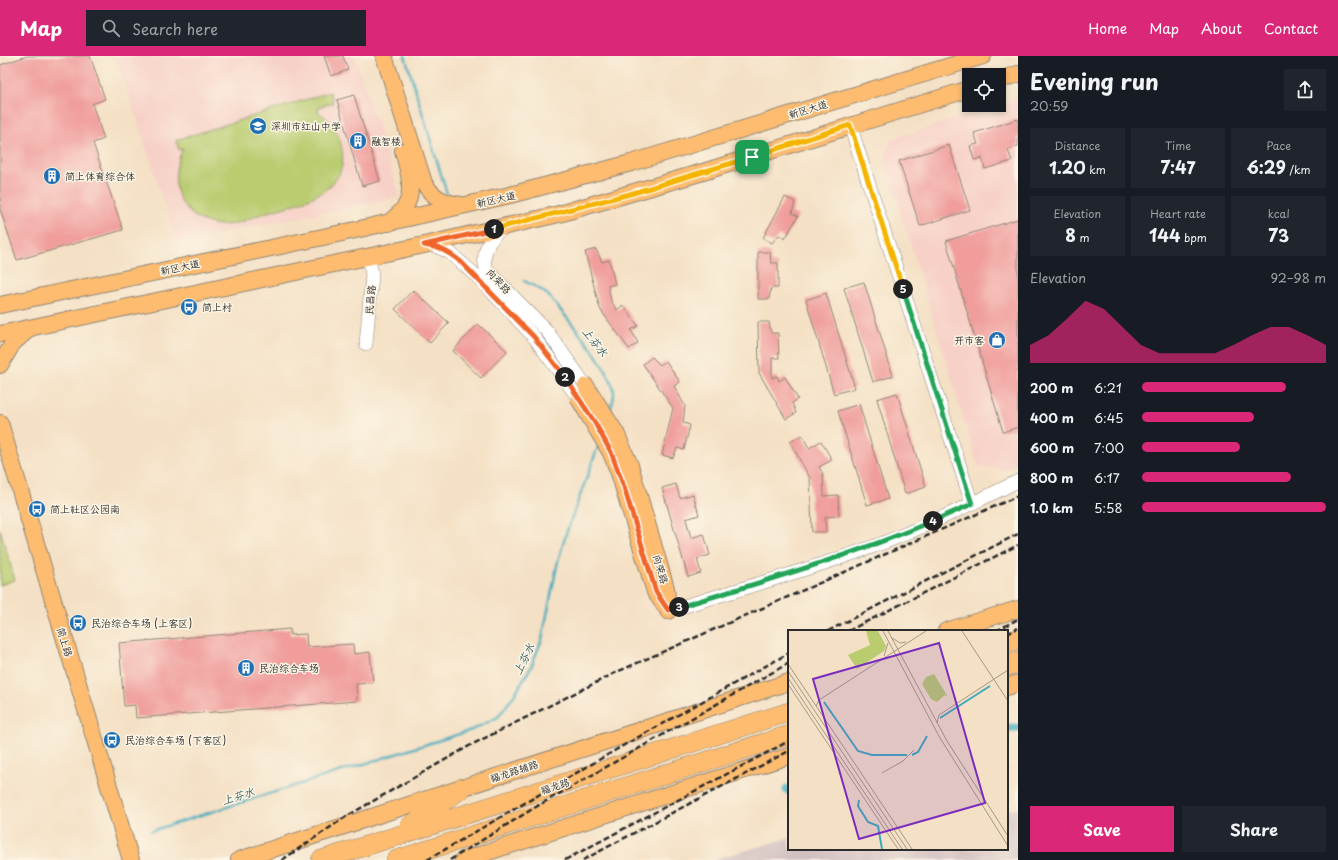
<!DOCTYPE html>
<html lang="en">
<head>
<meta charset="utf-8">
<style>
	:root { --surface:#171b24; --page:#20242c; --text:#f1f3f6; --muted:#9ea1a6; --accent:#db2777 }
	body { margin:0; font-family:"Playpen Sans","LXGW WenKai TC",sans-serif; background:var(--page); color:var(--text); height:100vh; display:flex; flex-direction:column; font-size:15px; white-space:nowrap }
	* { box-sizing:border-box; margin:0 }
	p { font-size:13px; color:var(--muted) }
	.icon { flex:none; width:22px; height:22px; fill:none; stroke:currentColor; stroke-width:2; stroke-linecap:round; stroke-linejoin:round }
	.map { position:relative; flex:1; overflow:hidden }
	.sheet { display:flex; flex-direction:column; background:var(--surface); width:320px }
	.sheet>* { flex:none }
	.fabs { position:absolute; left:962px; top:12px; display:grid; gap:8px }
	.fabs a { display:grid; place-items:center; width:44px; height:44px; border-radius:0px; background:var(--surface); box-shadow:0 2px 6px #0003; font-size:20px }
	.pin { position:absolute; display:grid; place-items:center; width:34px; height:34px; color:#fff; margin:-17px; border-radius:8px; box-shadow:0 2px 6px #0006 }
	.km { position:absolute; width:20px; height:20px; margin:-10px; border-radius:50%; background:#222; color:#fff; font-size:11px; line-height:20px; text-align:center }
	.round { display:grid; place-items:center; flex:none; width:42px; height:42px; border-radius:0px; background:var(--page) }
	.overview { display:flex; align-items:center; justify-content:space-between; height:68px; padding:0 12px }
	h1 { font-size:22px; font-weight:700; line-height:30px }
	.figures { display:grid; grid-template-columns:repeat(3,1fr); gap:6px; height:68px; padding:4px 12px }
	.figures div { display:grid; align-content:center; border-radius:0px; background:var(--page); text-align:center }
	.figures b { font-size:17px; font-weight:700 }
	.figures small { font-size:11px; font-weight:400 }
	.figures p { font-size:11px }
	.chart { height:112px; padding:8px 12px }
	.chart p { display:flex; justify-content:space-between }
	.chart svg { width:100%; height:72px; margin-top:4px; fill:var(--accent); opacity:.7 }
	.cta { display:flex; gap:8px; margin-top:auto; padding:8px 12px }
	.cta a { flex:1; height:46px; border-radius:0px; background:var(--accent); color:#fff; font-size:16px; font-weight:700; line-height:46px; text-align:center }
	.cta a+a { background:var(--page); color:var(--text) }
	ul { padding:0 12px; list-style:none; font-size:13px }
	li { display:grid; grid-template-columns:64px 48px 1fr; align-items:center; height:30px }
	li i { height:10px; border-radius:5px; background:var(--accent) }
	header { display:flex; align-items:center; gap:24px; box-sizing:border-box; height:56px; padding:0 20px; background:var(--accent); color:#fff }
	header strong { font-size:19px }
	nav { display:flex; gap:22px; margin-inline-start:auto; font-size:14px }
	.search { width:280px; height:36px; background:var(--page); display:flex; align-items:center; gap:10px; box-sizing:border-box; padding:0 14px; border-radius:0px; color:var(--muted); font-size:15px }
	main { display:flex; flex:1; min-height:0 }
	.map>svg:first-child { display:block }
	.built { fill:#f7d1c7 }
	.industrial { fill:#d2bfc0 }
	.green { fill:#b9cc70; stroke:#727c4e }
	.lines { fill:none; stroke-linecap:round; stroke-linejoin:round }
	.stream { stroke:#3eabbd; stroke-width:2.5 }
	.canal { stroke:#3eabbd; stroke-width:9 }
	.building { fill:#f09d9c }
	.minor-casing { stroke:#908678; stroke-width:14 }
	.major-casing { stroke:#908678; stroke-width:18 }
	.highway-casing { stroke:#908678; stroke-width:20 }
	.minor { stroke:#fff; stroke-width:13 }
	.major { stroke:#fdbc70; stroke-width:16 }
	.highway { stroke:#fdbc70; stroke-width:19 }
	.rail { stroke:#2b2b2b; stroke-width:2.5; stroke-dasharray:6 3; stroke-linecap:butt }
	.split-1-casing { stroke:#fff; stroke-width:8 }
	.split-2-casing { stroke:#fff; stroke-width:8 }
	.split-3-casing { stroke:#fff; stroke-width:8 }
	.split-4-casing { stroke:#fff; stroke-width:8 }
	.split-5-casing { stroke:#fff; stroke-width:8 }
	.split-6-casing { stroke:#fff; stroke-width:8 }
	.split-1 { stroke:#f5b400; stroke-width:5 }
	.split-2 { stroke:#f0652b; stroke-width:5 }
	.split-3 { stroke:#f0652b; stroke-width:5 }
	.split-4 { stroke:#22a559; stroke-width:5 }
	.split-5 { stroke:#22a559; stroke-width:5 }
	.split-6 { stroke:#f5b400; stroke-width:5 }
	.labels { text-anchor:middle; stroke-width:3; stroke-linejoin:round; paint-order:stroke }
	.street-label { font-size:10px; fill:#2b2b2b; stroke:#fcf5e5 }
	.poi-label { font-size:10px; fill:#2b2b2b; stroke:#fcf5e5; text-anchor:start }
	.water-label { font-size:11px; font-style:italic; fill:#335e65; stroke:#fcf5e5 }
	.inset-river { fill:none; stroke:#3eabbd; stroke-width:2 }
	.inset-road { fill:none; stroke:#a49887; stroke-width:1 }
	.view { fill:#7b2cbf; fill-opacity:0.15; stroke:#7b2cbf; stroke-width:2 }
	.inset-edge { fill:none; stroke:#2b2b2b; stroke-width:2 }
</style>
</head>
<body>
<header>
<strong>Map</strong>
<div class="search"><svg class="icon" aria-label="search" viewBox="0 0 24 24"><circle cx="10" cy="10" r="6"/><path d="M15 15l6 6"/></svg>Search here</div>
<nav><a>Home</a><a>Map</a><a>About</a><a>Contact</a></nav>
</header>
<main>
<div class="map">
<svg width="1018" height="804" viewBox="0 0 1018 804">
	<rect width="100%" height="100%" fill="#fcf5e5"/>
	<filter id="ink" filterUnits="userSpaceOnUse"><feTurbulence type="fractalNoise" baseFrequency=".025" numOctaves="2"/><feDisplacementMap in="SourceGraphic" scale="8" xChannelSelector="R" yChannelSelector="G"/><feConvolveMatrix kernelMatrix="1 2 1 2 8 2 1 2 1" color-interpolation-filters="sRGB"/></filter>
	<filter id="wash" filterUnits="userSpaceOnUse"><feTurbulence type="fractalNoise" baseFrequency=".012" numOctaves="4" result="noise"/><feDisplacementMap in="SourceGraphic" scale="16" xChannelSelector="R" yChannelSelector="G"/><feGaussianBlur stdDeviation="0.9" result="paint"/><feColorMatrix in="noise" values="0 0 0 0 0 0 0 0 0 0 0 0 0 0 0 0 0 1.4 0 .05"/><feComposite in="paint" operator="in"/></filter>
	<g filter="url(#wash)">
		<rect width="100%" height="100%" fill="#f4e0c4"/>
		<!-- built -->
		<path class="built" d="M116,0H355L400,141L177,186Z
			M1018,42V408L1005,414L978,410L884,101L893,83Z"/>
		<!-- industrial -->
		<path class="industrial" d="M1007,753H1018V804H712L789,782V793H1007Z"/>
		<!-- green -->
		<path class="green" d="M330,36L333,47L319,51L318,56C331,64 338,74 341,89C353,137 298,147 265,157C252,161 235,170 221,169C180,166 165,127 183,93L179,94L176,84Z
			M0,473L15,524L0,529Z"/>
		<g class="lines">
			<!-- stream -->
			<path class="stream" d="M405,0L447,138
				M524,225L538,232L548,239C564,259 613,313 614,337C614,342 612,349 610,355
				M151,775L472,674L498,661L513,641L531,611L542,583L558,505L567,475L599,388"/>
			<!-- canal -->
			<path class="canal" d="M1007,672H1018
				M787,733L789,735"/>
		</g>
		<g id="blocks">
			<!-- building -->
			<path class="building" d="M27,0H90L105,43L92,48L104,83L93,87L123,174L17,204L0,153V9Z
				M324,0H343L348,14L331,20Z
				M354,39L380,125L362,130L337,44Z
				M1018,63V90L1008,94L1012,105L985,113L982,102L974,104L970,90L978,88L974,77Z
				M949,89L970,154L920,170L899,105Z
				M785,141L795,146L792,157L798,160L785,183L779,179L772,187L763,182Z
				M1018,163V371L1003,376L946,185Z
				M596,193L602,206L609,204L615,228L608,230L611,245L617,254L623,249L638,270L631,274L638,287L629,293L600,253L585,196Z
				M758,196H770L771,207H778V232H771L769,243H758Z
				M864,226L893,320L873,326L844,232Z
				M413,234L449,267L430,287L395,253Z
				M826,237L855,332L834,338L806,244Z
				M758,266H769L771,277H778L779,302H772V322L777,320L779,325L785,321L798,343L792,347L796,357L786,363L759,317Z
				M478,268L507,295L481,322L453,295Z
				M652,301L660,309L666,305L680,326L674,330L685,350L683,367L690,369L684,394L677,392L673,402L662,399L673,352L643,308Z
				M897,337L926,431L905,438L877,343Z
				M859,348L888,443L867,449L838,355Z
				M802,379L809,392L821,385L832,404L819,411L823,418L824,440L838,439L839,460L825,461L826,476H812L810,422L790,386Z
				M676,428L680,442L693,438L699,459L686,463L691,482L704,478L710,499L697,503L701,517L688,521L662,432Z
				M290,573V579L306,578L307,591L353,588L354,598L370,596L373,627L356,628L357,645L136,662L135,649L124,650L119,587Z"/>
		</g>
	</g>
	<g filter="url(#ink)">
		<use href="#blocks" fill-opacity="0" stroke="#908678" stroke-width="1"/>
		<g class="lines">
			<!-- minor casing -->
			<g class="minor-casing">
				<path id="minor" d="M850,69L972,448
					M502,172C489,183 481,196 486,213L547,275L586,330
					M426,189L435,190L449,196L480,223L534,281L579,343
					M366,288L372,218L368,200
					M668,555C740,533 813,513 883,487C929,469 974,447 1018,425"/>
			</g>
			<!-- major casing -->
			<g class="major-casing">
				<path id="major" d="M384,0L424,127C433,142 444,147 461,149
					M999,24L1018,18
					M389,167C394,162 401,157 405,151C415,135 408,112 403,95
					M0,249L342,177L510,139L631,107L983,0
					M0,278L424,189L559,158L703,116L969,33
					M0,309L13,287L30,272
					M586,330L616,377L630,409L666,532L668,555
					M579,343L611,397L619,417L655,536L668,554
					M0,367L131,804
					M946,575L1018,553
					M1007,631L1018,627
					M239,804L789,626
					M463,804L789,700"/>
			</g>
			<!-- highway casing -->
			<g class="highway-casing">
				<path id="highway" d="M1007,587L1018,583
					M1007,610L1018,606
					M410,770L462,732
					M321,804L789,656
					M396,804L789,679"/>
			</g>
			<!-- minor -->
			<use href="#minor" class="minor"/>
			<!-- major -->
			<use href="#major" class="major"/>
			<!-- highway -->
			<use href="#highway" class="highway"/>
			<!-- rail -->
			<path class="rail" d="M828,575L1018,478
				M848,575L1018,489
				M996,575L1018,563
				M1007,578L1018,572
				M282,804L347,760L471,689L619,615L1018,440
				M427,804L626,688L789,597
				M450,804L534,752L789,607
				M565,804L789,685
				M583,804L789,695"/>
		</g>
	</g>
	<g class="lines" filter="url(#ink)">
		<!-- split-1 casing -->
		<g class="split-1-casing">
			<path id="split-1" d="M494,173L630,138L752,101"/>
		</g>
		<!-- split-2 casing -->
		<g class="split-2-casing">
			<path id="split-2" d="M494,173L424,189C439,191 449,196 461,206L534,281L565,321"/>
		</g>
		<!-- split-3 casing -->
		<g class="split-3-casing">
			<path id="split-3" d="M565,321L595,367L611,396L624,431L656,536L668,554L679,551"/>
		</g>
		<!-- split-4 casing -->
		<g class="split-4-casing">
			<path id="split-4" d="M679,551C765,525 851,500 933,465"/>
		</g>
		<!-- split-5 casing -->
		<g class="split-5-casing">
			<path id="split-5" d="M903,233L972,448L933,465"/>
		</g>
		<!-- split-6 casing -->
		<g class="split-6-casing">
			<path id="split-6" d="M752,101L850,69L903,233"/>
		</g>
		<!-- split-1 -->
		<use href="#split-1" class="split-1"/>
		<!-- split-2 -->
		<use href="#split-2" class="split-2"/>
		<!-- split-3 -->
		<use href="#split-3" class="split-3"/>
		<!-- split-4 -->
		<use href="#split-4" class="split-4"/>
		<!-- split-5 -->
		<use href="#split-5" class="split-5"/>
		<!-- split-6 -->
		<use href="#split-6" class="split-6"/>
	</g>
	<!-- icons -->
	<defs>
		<g id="school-disc" transform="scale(0.9)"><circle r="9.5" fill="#1f6fb2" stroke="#fcf5e5"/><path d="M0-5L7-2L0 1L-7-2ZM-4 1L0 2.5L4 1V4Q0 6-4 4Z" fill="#fff"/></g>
		<g id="building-disc" transform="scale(0.9)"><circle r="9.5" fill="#1f6fb2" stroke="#fcf5e5"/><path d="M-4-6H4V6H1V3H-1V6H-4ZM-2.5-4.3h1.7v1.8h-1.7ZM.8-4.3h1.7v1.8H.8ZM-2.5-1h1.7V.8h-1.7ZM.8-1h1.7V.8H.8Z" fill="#fff"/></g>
		<g id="bus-disc" transform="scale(0.9)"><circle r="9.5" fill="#1f6fb2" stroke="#fcf5e5"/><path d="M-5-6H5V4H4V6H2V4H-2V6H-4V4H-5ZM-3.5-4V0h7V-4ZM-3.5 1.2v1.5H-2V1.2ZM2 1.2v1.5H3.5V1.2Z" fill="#fff"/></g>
		<g id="shop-disc" transform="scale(0.9)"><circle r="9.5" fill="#1f6fb2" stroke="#fcf5e5"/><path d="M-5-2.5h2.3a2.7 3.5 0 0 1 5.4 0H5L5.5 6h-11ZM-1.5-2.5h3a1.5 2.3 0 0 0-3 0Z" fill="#fff"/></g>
	</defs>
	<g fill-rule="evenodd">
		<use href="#school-disc" x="258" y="70"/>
		<use href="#building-disc" x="358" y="85"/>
		<use href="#building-disc" x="52" y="120"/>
		<use href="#bus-disc" x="189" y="251"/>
		<use href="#shop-disc" x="997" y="284"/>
		<use href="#bus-disc" x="37" y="453"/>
		<use href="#bus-disc" x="78" y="567"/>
		<use href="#building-disc" x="246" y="612"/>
		<use href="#bus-disc" x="112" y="684"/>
	</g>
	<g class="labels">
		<!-- street labels -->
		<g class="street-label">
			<text transform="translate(808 53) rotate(-17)" y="4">新区大道</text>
			<text transform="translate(496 143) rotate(-13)" y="4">新区大道</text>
			<text transform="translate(180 211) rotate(-12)" y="4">新区大道</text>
			<text transform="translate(499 225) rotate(47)" y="4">向荣路</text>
			<text transform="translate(370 244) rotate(-85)" y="4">民昌路</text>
			<text transform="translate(661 513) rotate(74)" y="4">向荣路</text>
			<text transform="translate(65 586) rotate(73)" y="4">简上路</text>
			<text transform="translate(514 715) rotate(-18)" y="4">福龙路辅路</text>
			<text transform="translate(555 730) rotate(-18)" y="4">福龙路</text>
		</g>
		<!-- poi labels -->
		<g class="poi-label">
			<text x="271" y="74">深圳市红山中学</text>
			<text x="371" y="89">融智楼</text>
			<text x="65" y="124">简上体育综合体</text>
			<text x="202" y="255">简上村</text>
			<text x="984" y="288" text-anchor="end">开市客</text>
			<text x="50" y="457">简上社区公园南</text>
			<text x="91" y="571">民治综合车场 (上客区)</text>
			<text x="259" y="616">民治综合车场</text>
			<text x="125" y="688">民治综合车场 (下客区)</text>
		</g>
		<!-- water labels -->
		<g class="water-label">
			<text transform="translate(595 286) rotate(52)" y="4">上芬水</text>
			<text transform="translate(524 603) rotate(-64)" y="4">上芬水</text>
			<text transform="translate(238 740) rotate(-17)" y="4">上芬水</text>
		</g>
	</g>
	<!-- overview -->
	<g transform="translate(788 574)">
		<rect width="220" height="220" fill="#f4e0c4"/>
		<path d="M78,1H90L98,16L96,21L69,39L60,25L82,15ZM146,44L160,67L157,65L149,72L143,69L134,54L138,47Z" fill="#b9cc70"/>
		<path class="inset-river" d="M36,72L70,121L84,125H119M152,88L202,56M124,125L130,122L139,106M71,170L70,176L80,192L90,196L94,219"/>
		<path class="inset-road" d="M95,1L152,108L220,216M100,1L159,111L220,206M174,1L220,71M104,8L112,13L118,12M96,26L100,13M0,34L124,219M0,41L119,219M0,48L114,219M0,54L110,219M28,76L31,70L138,1M149,93L151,85L220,40M94,143L115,131L126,120"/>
		<path class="view" d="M151,13L197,173L71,209L25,49Z"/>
		<rect width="220" height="220" class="inset-edge"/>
	</g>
</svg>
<div class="fabs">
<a><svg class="icon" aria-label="locate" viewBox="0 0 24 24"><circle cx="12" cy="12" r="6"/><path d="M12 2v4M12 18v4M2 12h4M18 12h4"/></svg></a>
</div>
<div class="pin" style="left:752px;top:101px;background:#1e9e55"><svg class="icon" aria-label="arrive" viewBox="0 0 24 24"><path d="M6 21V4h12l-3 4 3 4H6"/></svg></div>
<b class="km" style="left:494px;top:173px">1</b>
<b class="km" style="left:565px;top:321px">2</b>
<b class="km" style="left:679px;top:551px">3</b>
<b class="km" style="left:933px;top:465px">4</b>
<b class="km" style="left:903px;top:233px">5</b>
</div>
<section class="sheet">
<div class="overview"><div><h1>Evening run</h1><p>20:59</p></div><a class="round"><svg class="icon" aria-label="share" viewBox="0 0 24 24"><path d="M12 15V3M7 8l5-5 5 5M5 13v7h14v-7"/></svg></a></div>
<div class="figures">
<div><p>Distance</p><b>1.20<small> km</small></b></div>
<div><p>Time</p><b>7:47</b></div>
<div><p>Pace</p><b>6:29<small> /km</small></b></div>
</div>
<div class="figures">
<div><p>Elevation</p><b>8<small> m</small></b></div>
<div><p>Heart rate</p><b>144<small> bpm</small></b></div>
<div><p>kcal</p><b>73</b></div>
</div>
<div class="chart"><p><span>Elevation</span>92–98 m</p>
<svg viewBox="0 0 160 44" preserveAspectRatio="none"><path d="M0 44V33L10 27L20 17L30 6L40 11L50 22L60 33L70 38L80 38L90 38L100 38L110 33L120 27L130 22L140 22L150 27L160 33V44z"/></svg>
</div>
<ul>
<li><b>200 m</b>6:21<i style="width:78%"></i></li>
<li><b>400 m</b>6:45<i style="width:61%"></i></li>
<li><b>600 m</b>7:00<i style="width:53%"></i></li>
<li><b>800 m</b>6:17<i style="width:81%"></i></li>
<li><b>1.0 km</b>5:58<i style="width:100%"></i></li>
</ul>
<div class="cta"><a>Save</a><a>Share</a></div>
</section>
</main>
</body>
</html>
